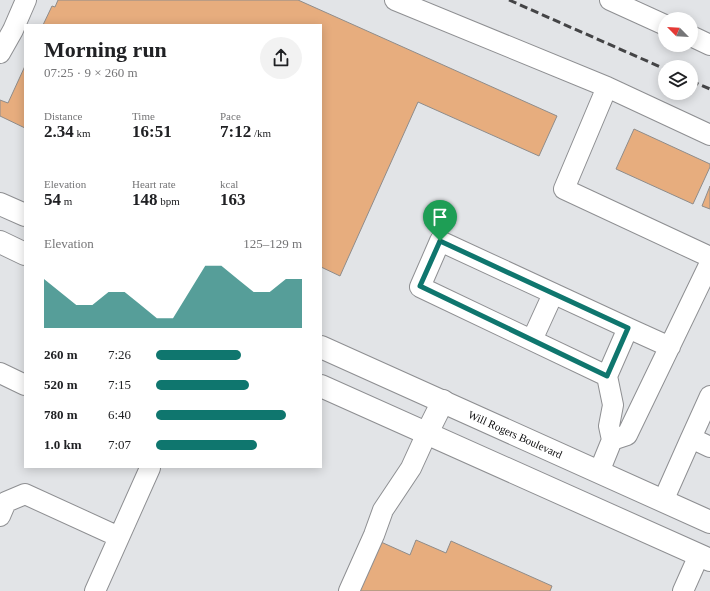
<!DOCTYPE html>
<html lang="en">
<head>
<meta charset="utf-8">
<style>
	:root { --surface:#fff; --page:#f2f2f2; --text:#202124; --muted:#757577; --accent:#0f766e }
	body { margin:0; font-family:"Times New Roman",serif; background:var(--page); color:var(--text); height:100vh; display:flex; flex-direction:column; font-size:15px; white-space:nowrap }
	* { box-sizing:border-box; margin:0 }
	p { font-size:13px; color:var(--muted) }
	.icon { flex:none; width:22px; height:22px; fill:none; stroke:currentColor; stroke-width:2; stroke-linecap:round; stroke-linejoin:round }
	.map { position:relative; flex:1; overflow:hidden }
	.side { position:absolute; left:24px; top:24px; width:298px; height:444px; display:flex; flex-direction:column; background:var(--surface); border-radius:0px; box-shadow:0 2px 10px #0003 }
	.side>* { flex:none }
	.needle { width:26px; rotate:294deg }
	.fabs { position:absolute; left:658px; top:12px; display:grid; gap:8px }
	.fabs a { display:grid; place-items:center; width:40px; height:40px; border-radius:50%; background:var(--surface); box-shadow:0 2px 10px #0003; font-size:20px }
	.pin { position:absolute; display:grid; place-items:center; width:34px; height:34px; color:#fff; margin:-41px -17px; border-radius:50% 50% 50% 0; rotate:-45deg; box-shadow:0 0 4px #0007 }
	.pin .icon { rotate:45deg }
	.round { display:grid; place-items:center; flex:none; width:42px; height:42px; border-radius:21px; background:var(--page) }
	.overview { display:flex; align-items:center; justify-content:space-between; height:68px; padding:0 20px }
	h1 { font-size:22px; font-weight:600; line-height:30px }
	.metrics { display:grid; grid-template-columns:repeat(3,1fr); gap:6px; height:68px; padding:4px 20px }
	.metrics div { display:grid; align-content:center }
	.metrics b { font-size:17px; font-weight:600 }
	.metrics small { font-size:11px; font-weight:400 }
	.metrics p { font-size:11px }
	.chart { height:112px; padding:8px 20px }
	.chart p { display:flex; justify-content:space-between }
	.chart svg { width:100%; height:72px; margin-top:4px; fill:var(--accent); opacity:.7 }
	ul { padding:0 20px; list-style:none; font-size:13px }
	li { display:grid; grid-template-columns:64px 48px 1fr; align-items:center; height:30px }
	li i { height:10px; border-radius:5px; background:var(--accent) }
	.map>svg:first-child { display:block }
	.building { fill:#e7ad7e; stroke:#8f8c8a }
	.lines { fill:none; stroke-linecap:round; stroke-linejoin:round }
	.minor-casing { stroke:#8e8f92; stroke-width:22 }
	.major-casing { stroke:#8e8f92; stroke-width:24 }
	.minor { stroke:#fff; stroke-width:20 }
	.major { stroke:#fff; stroke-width:22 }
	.rail { stroke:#444446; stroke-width:3; stroke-dasharray:8 4; stroke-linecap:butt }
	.route-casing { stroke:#fff; stroke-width:8 }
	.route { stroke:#0f766e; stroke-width:5 }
	.labels { text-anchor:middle; stroke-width:4; stroke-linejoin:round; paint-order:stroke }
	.street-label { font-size:11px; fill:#0e0e0f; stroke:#fff }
</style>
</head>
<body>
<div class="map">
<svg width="710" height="591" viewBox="0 0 710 591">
	<rect width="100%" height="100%" fill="#e2e4e7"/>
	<!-- building -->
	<path class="building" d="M58,0H298L557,116L539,156L418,102L340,276L321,267V25H43L52,6L55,7Z
		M25,66V128L0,116V100L8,103Z
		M634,129L710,164V167L693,204L616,169Z
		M710,186V209L702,206Z
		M416,540L446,553L451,541L552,586L550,591H359L381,542L410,555Z"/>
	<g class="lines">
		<!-- minor casing -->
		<g class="minor-casing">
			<path id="minor" d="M395,0L607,87L710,135
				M610,0L665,25
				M691,36L710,45
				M0,53L13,30L26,0
				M607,87L564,189L710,257
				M628,328L670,347
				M532,340L553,294
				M0,373L25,385
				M691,438L710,396
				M612,440L627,435L710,263
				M599,472L612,440L609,426L613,405L607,376L628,328L440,241L420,287L607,376
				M663,501L691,438L710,447
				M0,516L6,502L25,494L119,537
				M95,591L150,468V467
				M349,591L374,535L383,510L411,468L427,433
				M683,591L699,555"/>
		</g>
		<!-- major casing -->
		<g class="major-casing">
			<g id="major">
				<path d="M0,204L25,215"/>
				<path d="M0,242L25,254"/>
				<path id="s1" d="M321,347L710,522"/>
				<path d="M321,386L710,560"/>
				<path d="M427,433L443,401"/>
			</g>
		</g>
		<!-- minor -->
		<use href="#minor" class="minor"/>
		<!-- major -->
		<use href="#major" class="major"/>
		<!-- rail -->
		<path class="rail" d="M509,0L665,69
			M691,81L710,89"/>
	</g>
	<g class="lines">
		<!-- route casing -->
		<g class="route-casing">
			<path id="route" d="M440,241L628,328L607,376L420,286Z"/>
		</g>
		<!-- route -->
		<use href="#route" class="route"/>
	</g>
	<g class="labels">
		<!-- street labels -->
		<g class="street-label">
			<text dy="4" stroke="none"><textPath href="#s1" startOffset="213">Will Rogers Boulevard</textPath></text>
		</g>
	</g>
</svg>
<div class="fabs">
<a><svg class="needle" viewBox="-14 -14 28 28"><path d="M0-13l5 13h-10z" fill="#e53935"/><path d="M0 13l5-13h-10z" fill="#757577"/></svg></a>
<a><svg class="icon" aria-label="layers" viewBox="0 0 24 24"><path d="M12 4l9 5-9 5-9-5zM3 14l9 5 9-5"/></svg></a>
</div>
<div class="pin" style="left:440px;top:241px;background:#1e9e55"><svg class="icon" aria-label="arrive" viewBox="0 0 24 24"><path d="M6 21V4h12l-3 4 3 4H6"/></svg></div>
<section class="side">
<div class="overview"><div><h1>Morning run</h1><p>07:25 · 9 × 260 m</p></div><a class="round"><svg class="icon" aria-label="share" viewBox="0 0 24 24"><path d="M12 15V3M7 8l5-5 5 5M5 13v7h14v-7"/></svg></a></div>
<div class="metrics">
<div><p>Distance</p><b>2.34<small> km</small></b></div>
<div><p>Time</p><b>16:51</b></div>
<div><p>Pace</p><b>7:12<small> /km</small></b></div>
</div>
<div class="metrics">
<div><p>Elevation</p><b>54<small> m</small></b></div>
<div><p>Heart rate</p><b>148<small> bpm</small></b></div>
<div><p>kcal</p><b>163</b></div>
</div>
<div class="chart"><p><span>Elevation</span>125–129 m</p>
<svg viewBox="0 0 160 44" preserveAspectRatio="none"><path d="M0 44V14L10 22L20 30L30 30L40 22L50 22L60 30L70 38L80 38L90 22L100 6L110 6L120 14L130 22L140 22L150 14L160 14V44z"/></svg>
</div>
<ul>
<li><b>260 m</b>7:26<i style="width:58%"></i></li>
<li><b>520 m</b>7:15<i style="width:64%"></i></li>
<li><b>780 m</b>6:40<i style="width:89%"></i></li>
<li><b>1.0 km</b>7:07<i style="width:69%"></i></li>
</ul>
</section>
</div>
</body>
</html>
